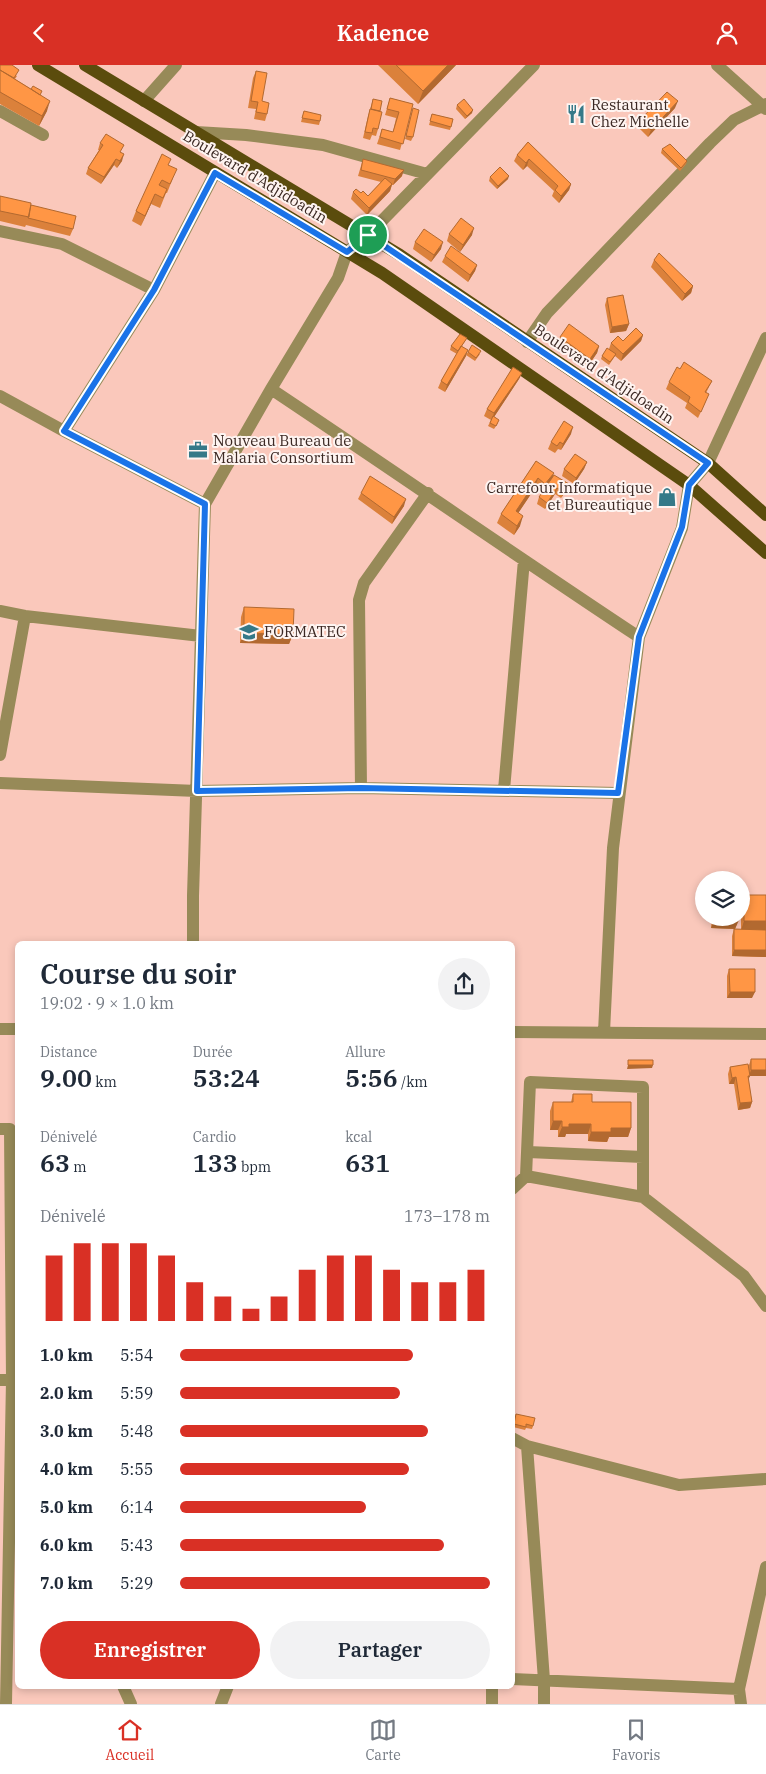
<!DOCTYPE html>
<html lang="fr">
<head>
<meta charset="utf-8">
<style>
	:root { --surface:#fff; --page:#f2f2f3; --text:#1f2937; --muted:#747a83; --line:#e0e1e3; --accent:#d93025 }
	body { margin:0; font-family:"IBM Plex Serif",serif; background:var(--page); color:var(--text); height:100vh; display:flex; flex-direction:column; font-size:19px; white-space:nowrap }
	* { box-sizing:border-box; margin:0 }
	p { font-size:16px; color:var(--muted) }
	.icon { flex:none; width:28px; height:28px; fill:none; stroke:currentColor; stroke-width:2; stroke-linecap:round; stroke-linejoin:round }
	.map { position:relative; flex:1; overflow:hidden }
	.panel { position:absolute; left:15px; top:876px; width:500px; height:748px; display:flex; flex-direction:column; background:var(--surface); border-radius:8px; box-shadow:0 2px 8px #0003 }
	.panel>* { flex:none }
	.controls { position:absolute; left:695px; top:806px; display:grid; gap:10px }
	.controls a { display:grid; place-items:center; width:55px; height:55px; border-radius:50%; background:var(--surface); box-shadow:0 2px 8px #0003; font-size:25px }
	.pin { position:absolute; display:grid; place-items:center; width:42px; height:42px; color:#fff; margin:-21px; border:2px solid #fff; border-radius:50%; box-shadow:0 1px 5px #0007 }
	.round { display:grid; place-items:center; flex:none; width:52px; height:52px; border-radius:26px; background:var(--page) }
	.overview { display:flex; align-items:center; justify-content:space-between; height:85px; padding:0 25px }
	h1 { font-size:28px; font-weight:600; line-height:38px }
	.metrics { display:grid; grid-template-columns:repeat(3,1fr); gap:8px; height:85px; padding:5px 25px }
	.metrics div { display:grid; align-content:center }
	.metrics b { font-size:25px; font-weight:600 }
	.metrics small { font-size:14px; font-weight:400 }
	.metrics p { font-size:14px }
	.chart { height:140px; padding:10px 25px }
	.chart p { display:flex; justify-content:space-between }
	.chart svg { width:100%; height:90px; margin-top:5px; stroke:var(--accent); stroke-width:6 }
	.cta { display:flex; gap:10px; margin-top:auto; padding:10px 25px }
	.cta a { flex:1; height:58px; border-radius:30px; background:var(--accent); color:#fff; font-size:20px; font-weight:600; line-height:58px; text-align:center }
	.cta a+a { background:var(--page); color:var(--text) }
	ul { padding:0 25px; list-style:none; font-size:16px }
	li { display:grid; grid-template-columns:80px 60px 1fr; align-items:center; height:38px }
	li i { height:12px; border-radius:6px; background:var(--accent) }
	header { display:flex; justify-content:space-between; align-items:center; height:65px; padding:0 25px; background:var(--accent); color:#fff; font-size:22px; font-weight:600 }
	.dock { display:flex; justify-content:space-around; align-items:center; height:70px; border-top:1px solid var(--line); background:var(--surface); font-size:14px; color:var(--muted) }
	.dock a { display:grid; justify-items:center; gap:2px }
	.dock .selected { color:var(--accent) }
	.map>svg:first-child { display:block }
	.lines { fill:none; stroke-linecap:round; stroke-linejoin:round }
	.minor { stroke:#978a58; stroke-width:12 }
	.major { stroke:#5b4c0d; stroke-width:12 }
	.wall { fill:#db813b }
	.shaded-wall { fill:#b26930 }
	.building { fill:#ff9645; stroke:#b26930 }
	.route-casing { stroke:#fff; stroke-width:10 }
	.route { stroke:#1a73e8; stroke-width:6 }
	.labels { text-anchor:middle; stroke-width:4; stroke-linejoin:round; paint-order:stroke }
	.poi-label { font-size:15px; fill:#3b2823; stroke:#fef4f1; text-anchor:start }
	.street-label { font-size:15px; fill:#3b2823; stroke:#fef4f1 }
</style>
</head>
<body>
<header><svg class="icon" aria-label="back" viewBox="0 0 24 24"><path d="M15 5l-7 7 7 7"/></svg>Kadence<svg class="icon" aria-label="person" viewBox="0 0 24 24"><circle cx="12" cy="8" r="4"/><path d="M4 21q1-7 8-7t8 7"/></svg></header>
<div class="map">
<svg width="766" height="1639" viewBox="0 0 766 1639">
	<rect width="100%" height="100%" fill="#fac8bb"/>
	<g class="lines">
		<!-- minor -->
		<path class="minor" d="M717,0L766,44
			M144,36L176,0
			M0,46L43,70
			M196,67L246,70L323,80L427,109
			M0,166L62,179L154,225
			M527,277L547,248L710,78L734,55L766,39
			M271,324C394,406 515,490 639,572
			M0,331L64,366L205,439
			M64,366L154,225L215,108
			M0,546L25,551L201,571
			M0,690L25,551
			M0,718L197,726L361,723L618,728
			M361,723L359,535L364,518L428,428
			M504,725L524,495
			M193,879V831L205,439L271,324L338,213L347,187L368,170L534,0
			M0,964H18
			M512,967L766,969
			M604,967L613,783L639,572L682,463L689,420L708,398L766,273
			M0,1064H10L12,1315H0
			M528,1087L643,1092
			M526,1111L530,1017L643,1022V1132
			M512,1124L526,1111L643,1132L744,1211L766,1241
			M512,1373L527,1381L544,1615V1639
			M527,1381L679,1420L766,1414
			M512,1614L739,1624
			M123,1621L131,1639
			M492,1621V1639
			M6,1639L12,1315H18
			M221,1639L228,1621
			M741,1639L739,1624L766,1502"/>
		<!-- major -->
		<path class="major" d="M38,0L382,208L689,420L766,488
			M85,0L400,190L708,398L766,450"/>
	</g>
	<!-- wall -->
	<path class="wall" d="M0,0L17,11L15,14L41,30L47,46L39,61L0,39Z
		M378,0H456L418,39Z
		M256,6L262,36L267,49L265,56L254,54L256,44L248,43L253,13Z
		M390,33L413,39L400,85L377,79L382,64L393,67L396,53L385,50Z
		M373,34L380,46L378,64L376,71L372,70L370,75L363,73L368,51Z
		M457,40L472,48L465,54L456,44Z
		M675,43L648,72L638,62L640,55Z
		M304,46L320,56L319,60L301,57Z
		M412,46L413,72L411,76L405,74Z
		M432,49L453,54L450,65L429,60Z
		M528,77L571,119L569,125L559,138L552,131L554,126L527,101L523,105L514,96L517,90Z
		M100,78L121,87L122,96L117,103L114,100L101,119L86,109L88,103L99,85H98Z
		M662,84L687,96L686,99L680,106L661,88Z
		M363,94L402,111L393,120H392L390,126L367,150L351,134L353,127L361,128L368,131L381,117L358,111Z
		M169,100L173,113L167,128H166L160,143L151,139L141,161L132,156L136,146Z
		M490,112L508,114L497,124L489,116Z
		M0,131L31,142L73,164L70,171L26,160L25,162L0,156Z
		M449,169L472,170L460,187L447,176Z
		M415,177L441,184L431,197L413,184Z
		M445,191L477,200L475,206L468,217L442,197Z
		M654,195L693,221L691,228L682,236L651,202Z
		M607,233L629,259L626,266L610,268L605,240Z
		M643,270L641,276L621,296L615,291L609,300L601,294L602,291L609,284L611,278L623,276Z
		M560,272L599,281L597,288L588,301L558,279Z
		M467,273L462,281L466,291L445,327L438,323L441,316L457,289L450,285L451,281Z
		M468,287L480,289L475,296L466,290Z
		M522,308L519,314L494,352L498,358L494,364L488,361L491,355L484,351L487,344Z
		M712,316L706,328V336L698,353L685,343L687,338L666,324L669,317Z
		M571,369L561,385L558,384L555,388L548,384L551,377Z
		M536,396L553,411L569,419L566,426L561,433L555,429L545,444L537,439L539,432L542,429L535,423L518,448L520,461L514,470L497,458L501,449Z
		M587,397L584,404L574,419L562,411L564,404Z
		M361,428L404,441L392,459L358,434Z
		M244,542L293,569L289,579L240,578L241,552Z
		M741,830H766V892L732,891V871L734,864L741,865V853H739L735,864L711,863L712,852H741Z
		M729,904L752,933H727V911Z
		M751,994L766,1011H750L748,1014L752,1037L750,1043L738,1045L734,1019H729L728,1009L730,1002L749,1000Z
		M573,1029L592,1037L631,1063L628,1072H609L607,1077L588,1076V1069H566L565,1072H558V1065H550V1046L553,1037H571Z
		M516,1349L533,1361L532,1364L526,1363L525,1365L513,1362Z"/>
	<!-- shaded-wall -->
	<path class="shaded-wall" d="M448,0H456L418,39L423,26Z
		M50,36L47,46L39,61L42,51Z
		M678,36L675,43L648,72L651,65Z
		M473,45L472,48L465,54L467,51Z
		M124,89L122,96L117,103L120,96Z
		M116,94L114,100L101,119L104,112Z
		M529,94L527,101L523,105L526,98Z
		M404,105L402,111L393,120L395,114Z
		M509,111L508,114L497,124L498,121Z
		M392,119L390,126L367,150L369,143Z
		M571,119L569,125L559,138L561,131Z
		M155,129L151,139L141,161L145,151Z
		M474,163L472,170L460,187L463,180Z
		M443,177L441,184L431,197L434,190Z
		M477,200L475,206L468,217L470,210Z
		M693,221L691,228L682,236L685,229Z
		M629,259L626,266L610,268L612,262Z
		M643,270L641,276L621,296L623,289Z
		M599,281L597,288L588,301L590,294Z
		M468,285L466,291L445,327L447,320Z
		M522,308L519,314L492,355L494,348Z
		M573,362L571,369L561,385L563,379Z
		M587,397L584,404L574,419L576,413Z
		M554,408L551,417L542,429L545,419Z
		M538,413L535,423L513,456L516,446Z
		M569,419L566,426L561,433L564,427Z
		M557,423L555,429L545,444L547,438Z
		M406,434L404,441L392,459L394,452Z
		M523,451L520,461L514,470L517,461Z
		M244,568L293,569L289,579L240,578Z
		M741,843H744L741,851Z
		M715,854L739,855L735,864L711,863Z
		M744,856H766V865H741Z
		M734,885H766V892L732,891Z
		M730,927H755L752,933H727Z
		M628,1000H653L652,1003L627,1004Z
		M751,1005H766V1011H750L747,1017L748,1011H749Z
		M736,1012L734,1019H729L732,1013Z
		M752,1037L750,1043L738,1045L740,1038Z
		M553,1056H562L558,1065H550Z
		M569,1059H591L588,1069H566L565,1072H558L562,1062Z
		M611,1063H631L628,1072H609L607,1077L588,1076L591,1067Z"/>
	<!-- building -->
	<path class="building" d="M0,0H12L19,5L14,13L0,5Z
		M396,0H448L423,26Z
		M0,5L50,36L42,51L0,27Z
		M256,6L267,8L262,36L269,38L267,49L256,47L258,37L251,36Z
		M33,21L42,26L40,30L31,24Z
		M667,27L678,36L651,65L640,55Z
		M390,33L413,39L403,79L380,72L382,64L393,67L399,47L387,44Z
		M373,34L382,36L380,46L371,44Z
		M464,34L473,45L467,51L457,40Z
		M413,43L419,45L413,72L406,71Z
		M370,44L382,47L378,64L373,63L372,68L365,67Z
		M304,46L321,50L320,56L302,53Z
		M432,49L453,54L451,62L430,56Z
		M106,69L124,80L120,87L124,89L120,96L116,94L104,112L88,103L103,80L100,78Z
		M528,77L571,119L561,131L555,125L558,121L529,94L526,98L517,90Z
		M670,79L687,96L681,103L662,84Z
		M162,89L171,94L168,100L177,104L170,119L162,115L159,120L167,124L163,133L155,129L145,151L136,146Z
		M363,94L404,105L395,114L361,105Z
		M500,102L509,111L498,121L490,112Z
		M385,113L392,119L369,143L353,127L356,124L361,128L363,126L368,131Z
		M0,131L31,138L29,152L0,146Z
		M31,140L76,151L73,164L28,153Z
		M461,153L474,163L463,180L449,169Z
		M424,164L443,177L434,190L415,177Z
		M451,181L477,200L470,210L445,191Z
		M659,188L693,221L685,229L654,195Z
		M623,230L629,259L612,262L607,233Z
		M569,259L599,281L590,294L560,272Z
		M636,263L643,270L623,289L611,278L618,271L623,276Z
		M460,269L467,273L458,286L451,281Z
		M472,280L481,286L476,293L468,287Z
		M461,281L468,285L447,320L441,316Z
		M607,283L616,289L610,297L602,291Z
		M684,297L712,316L705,327L709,329L701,347L688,337L690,332L669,317L677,302L680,304Z
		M513,302L522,308L494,348L487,344Z
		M493,351L499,355L496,361L490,358Z
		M564,356L573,362L563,379L560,377L557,381L551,377Z
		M575,389L587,397L576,413L564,404Z
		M536,396L554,408L545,419L538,413L516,446L523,451L517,461L501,449Z
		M554,410L569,419L564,427L557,423L547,438L539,432Z
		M370,411L406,434L394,452L361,428Z
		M244,542L294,544L293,569L244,568Z
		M741,830H766V856H744V843H741Z
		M715,852H739V855L715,854Z
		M734,864L766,865V885H734Z
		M729,904H755V927H730Z
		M751,994H766V1005H751Z
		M628,995H653V1000H628Z
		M748,999L750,1011H748L752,1037L740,1038L736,1012L732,1013L730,1002Z
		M573,1029H592V1037H631V1063H611V1067H591V1059H569V1062H562V1056H553V1037H573Z
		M516,1349L535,1353L533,1361L526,1359V1362L514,1359Z"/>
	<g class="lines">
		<!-- route casing -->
		<g class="route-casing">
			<path id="route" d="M215,108L347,187L368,170L708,398L689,420L682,462L639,572L618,728L361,723L197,726L205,439L64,366L154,225Z"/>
		</g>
		<!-- route -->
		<use href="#route" class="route"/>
	</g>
	<!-- icons -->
	<defs>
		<g id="restaurant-bare" transform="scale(1.5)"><path d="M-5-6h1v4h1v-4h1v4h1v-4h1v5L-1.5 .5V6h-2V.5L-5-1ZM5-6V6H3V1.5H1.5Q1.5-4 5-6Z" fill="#357988" stroke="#fef4f1" stroke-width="2.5" paint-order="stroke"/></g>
		<g id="office-bare" transform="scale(1.5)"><path d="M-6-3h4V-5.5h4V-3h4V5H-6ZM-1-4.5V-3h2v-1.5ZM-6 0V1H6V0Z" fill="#357988" stroke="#fef4f1" stroke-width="2.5" paint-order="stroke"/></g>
		<g id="shop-bare" transform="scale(1.5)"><path d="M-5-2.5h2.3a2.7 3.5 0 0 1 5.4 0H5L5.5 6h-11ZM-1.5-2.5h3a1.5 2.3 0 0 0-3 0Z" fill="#357988" stroke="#fef4f1" stroke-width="2.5" paint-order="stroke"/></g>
		<g id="university-bare" transform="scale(1.5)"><path d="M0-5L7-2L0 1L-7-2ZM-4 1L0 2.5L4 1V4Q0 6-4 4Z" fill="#357988" stroke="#fef4f1" stroke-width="2.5" paint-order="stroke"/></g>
	</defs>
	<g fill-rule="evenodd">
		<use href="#restaurant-bare" x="576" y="49"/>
		<use href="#office-bare" x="198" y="385"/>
		<use href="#shop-bare" x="667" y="432"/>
		<use href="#university-bare" x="249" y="567"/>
	</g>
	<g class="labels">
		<!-- poi labels -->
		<g class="poi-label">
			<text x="591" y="45">Restaurant<tspan x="591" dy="17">Chez Michelle</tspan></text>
			<text x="213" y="381">Nouveau Bureau de<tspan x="213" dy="17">Malaria Consortium</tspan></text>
			<text x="652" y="428" text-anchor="end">Carrefour Informatique<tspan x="652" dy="17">et Bureautique</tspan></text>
			<text x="264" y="572">FORMATEC</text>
		</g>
		<!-- street labels -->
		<g class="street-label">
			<text transform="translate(255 112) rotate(31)" y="5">Boulevard d'Adjidoadin</text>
			<text transform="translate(604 309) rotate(34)" y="5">Boulevard d'Adjidoadin</text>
		</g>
	</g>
</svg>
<div class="controls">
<a><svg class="icon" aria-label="layers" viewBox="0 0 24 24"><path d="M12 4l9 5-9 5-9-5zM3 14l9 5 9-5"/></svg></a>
</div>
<div class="pin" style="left:368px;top:170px;background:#1e9e55"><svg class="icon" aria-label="arrive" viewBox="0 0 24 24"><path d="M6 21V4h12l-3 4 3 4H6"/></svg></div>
<section class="panel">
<div class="overview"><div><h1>Course du soir</h1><p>19:02 · 9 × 1.0 km</p></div><a class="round"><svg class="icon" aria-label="share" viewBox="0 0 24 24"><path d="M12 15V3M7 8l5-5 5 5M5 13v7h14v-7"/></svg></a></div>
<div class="metrics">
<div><p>Distance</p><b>9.00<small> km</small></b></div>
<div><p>Durée</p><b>53:24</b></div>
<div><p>Allure</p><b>5:56<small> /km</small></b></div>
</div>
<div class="metrics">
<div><p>Dénivelé</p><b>63<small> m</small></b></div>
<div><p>Cardio</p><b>133<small> bpm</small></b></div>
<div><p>kcal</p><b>631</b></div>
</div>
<div class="chart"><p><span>Dénivelé</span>173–178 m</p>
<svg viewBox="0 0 160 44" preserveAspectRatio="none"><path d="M5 44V12M15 44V6M25 44V6M35 44V6M45 44V12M55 44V25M65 44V32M75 44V38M85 44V32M95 44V19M105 44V12M115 44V12M125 44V19M135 44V25M145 44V25M155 44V19"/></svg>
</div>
<ul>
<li><b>1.0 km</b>5:54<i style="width:75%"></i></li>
<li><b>2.0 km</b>5:59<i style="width:71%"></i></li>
<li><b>3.0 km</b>5:48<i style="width:80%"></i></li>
<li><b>4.0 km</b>5:55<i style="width:74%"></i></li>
<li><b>5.0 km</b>6:14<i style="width:60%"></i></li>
<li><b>6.0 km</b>5:43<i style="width:85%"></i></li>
<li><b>7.0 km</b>5:29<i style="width:100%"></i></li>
</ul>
<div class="cta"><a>Enregistrer</a><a>Partager</a></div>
</section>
</div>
<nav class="dock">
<a class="selected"><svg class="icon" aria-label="home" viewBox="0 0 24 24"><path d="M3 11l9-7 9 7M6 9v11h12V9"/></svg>Accueil</a>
<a><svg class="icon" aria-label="map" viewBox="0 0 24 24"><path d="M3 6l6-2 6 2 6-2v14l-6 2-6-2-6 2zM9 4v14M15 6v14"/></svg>Carte</a>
<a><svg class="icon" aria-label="saved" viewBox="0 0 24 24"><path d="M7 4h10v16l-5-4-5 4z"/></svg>Favoris</a>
</nav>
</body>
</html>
